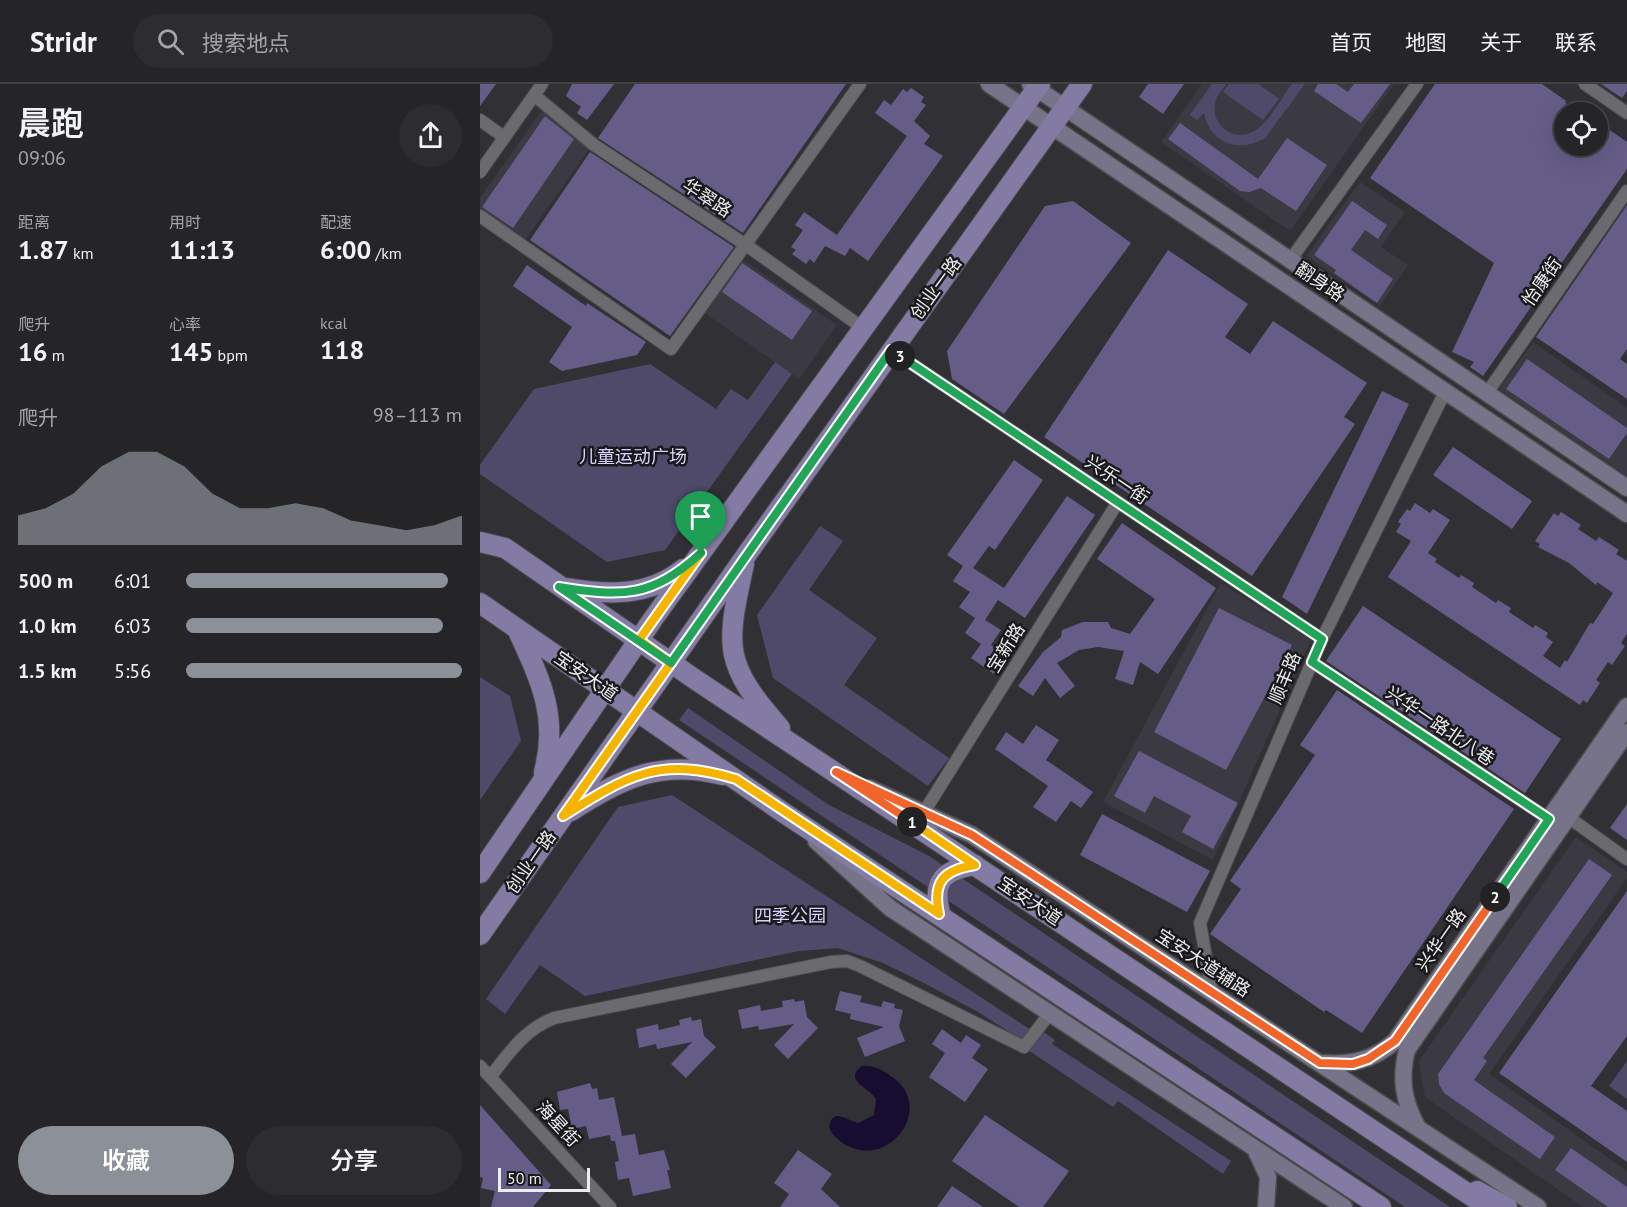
<!DOCTYPE html>
<html lang="zh">
<head>
<meta charset="utf-8">
<style>
	:root { --surface:#252528; --page:#2d2d30; --text:#f1f3f6; --muted:#a3a5a8; --line:#424245; --accent:#8c9099 }
	body { margin:0; font-family:"PT Sans","Noto Sans SC",sans-serif; background:var(--page); color:var(--text); height:100vh; display:flex; flex-direction:column; font-size:22px; white-space:nowrap }
	* { box-sizing:border-box; margin:0 }
	p { font-size:20px; color:var(--muted) }
	.icon { flex:none; width:33px; height:33px; fill:none; stroke:currentColor; stroke-width:2; stroke-linecap:round; stroke-linejoin:round }
	.map { position:relative; flex:1; overflow:hidden }
	.panel { display:flex; flex-direction:column; background:var(--surface); width:480px }
	.panel>* { flex:none }
	.buttons { position:absolute; left:1074px; top:18px; display:grid; gap:12px }
	.buttons a { display:grid; place-items:center; width:54px; height:54px; border-radius:50%; background:var(--surface); box-shadow:0 6px 24px #0002,0 0 0 2px var(--line); font-size:30px }
	.scale { position:absolute; left:18px; bottom:15px; width:92px; box-sizing:border-box; padding-left:6px; border:3px solid #ececee; border-top:0; font-size:16px; line-height:21px; white-space:nowrap; color:#ececee; -webkit-text-stroke:4px #19191b; paint-order:stroke }
	.pin { position:absolute; display:grid; place-items:center; width:51px; height:51px; color:#fff; margin:-62px -26px; border-radius:50% 50% 50% 0; rotate:-45deg; box-shadow:0 0 6px #0007 }
	.pin .icon { rotate:45deg }
	.km { position:absolute; width:30px; height:30px; margin:-15px; border-radius:50%; background:#222; color:#fff; font-size:16px; line-height:30px; text-align:center }
	.round { display:grid; place-items:center; flex:none; width:63px; height:63px; border-radius:32px; background:var(--page) }
	.summary { display:flex; align-items:center; justify-content:space-between; height:102px; padding:0 18px }
	h1 { font-size:33px; font-weight:600; line-height:45px }
	.stats { display:grid; grid-template-columns:repeat(3,1fr); gap:9px; height:102px; padding:6px 18px }
	.stats div { display:grid; align-content:center }
	.stats b { font-size:26px; font-weight:600 }
	.stats small { font-size:16px; font-weight:400 }
	.stats p { font-size:16px }
	.chart { height:168px; padding:12px 18px }
	.chart p { display:flex; justify-content:space-between }
	.chart svg { width:100%; height:108px; margin-top:6px; fill:var(--accent); opacity:.7 }
	.button { display:flex; gap:12px; margin-top:auto; padding:12px 18px }
	.button a { flex:1; height:69px; border-radius:36px; background:var(--accent); color:#fff; font-size:24px; font-weight:600; line-height:69px; text-align:center }
	.button a+a { background:var(--page); color:var(--text) }
	ul { padding:0 18px; list-style:none; font-size:20px }
	li { display:grid; grid-template-columns:96px 72px 1fr; align-items:center; height:45px }
	li i { height:15px; border-radius:8px; background:var(--accent) }
	header { display:flex; align-items:center; gap:36px; box-sizing:border-box; height:84px; padding:0 30px; background:var(--surface); border-bottom:2px solid var(--line) }
	header strong { font-size:28px }
	nav { display:flex; gap:33px; margin-inline-start:auto; font-size:21px }
	.search { width:420px; height:54px; background:var(--page); display:flex; align-items:center; gap:15px; box-sizing:border-box; padding:0 21px; border-radius:33px; color:var(--muted); font-size:22px }
	main { display:flex; flex:1; min-height:0 }
	.map>svg:first-child { display:block }
	.built { fill:#3b3a43 }
	.green { fill:#504a6a }
	.water { fill:#170d30 }
	.building { fill:#655d87 }
	.lines { fill:none; stroke-linecap:round; stroke-linejoin:round }
	.street-casing { stroke:#4c4c4e; stroke-width:14 }
	.secondary-casing { stroke:#4c4c4e; stroke-width:19 }
	.primary-casing { stroke:#4c4c4e; stroke-width:22 }
	.street { stroke:#6b6a6f; stroke-width:12 }
	.secondary { stroke:#777389; stroke-width:16 }
	.primary { stroke:#837ba3; stroke-width:20 }
	.split-1-casing { stroke:#fff; stroke-width:12 }
	.split-2-casing { stroke:#fff; stroke-width:12 }
	.split-3-casing { stroke:#fff; stroke-width:12 }
	.split-4-casing { stroke:#fff; stroke-width:12 }
	.split-1 { stroke:#f5b400; stroke-width:8 }
	.split-2 { stroke:#f0652b; stroke-width:8 }
	.split-3 { stroke:#22a559; stroke-width:8 }
	.split-4 { stroke:#22a559; stroke-width:8 }
	.labels { text-anchor:middle; stroke-width:5; stroke-linejoin:round; paint-order:stroke }
	.street-label { font-size:18px; fill:#ececee; stroke:#19191b }
	.park-label { font-size:18px; fill:#d9d2fc; stroke:#19191b }
</style>
</head>
<body>
<header>
<strong>Stridr</strong>
<div class="search"><svg class="icon" aria-label="search" viewBox="0 0 24 24"><circle cx="10" cy="10" r="6"/><path d="M15 15l6 6"/></svg>搜索地点</div>
<nav><a>首页</a><a>地图</a><a>关于</a><a>联系</a></nav>
</header>
<main>
<section class="panel">
<div class="summary"><div><h1>晨跑</h1><p>09:06</p></div><a class="round"><svg class="icon" aria-label="share" viewBox="0 0 24 24"><path d="M12 15V3M7 8l5-5 5 5M5 13v7h14v-7"/></svg></a></div>
<div class="stats">
<div><p>距离</p><b>1.87<small> km</small></b></div>
<div><p>用时</p><b>11:13</b></div>
<div><p>配速</p><b>6:00<small> /km</small></b></div>
</div>
<div class="stats">
<div><p>爬升</p><b>16<small> m</small></b></div>
<div><p>心率</p><b>145<small> bpm</small></b></div>
<div><p>kcal</p><b>118</b></div>
</div>
<div class="chart"><p><span>爬升</span>98–113 m</p>
<svg viewBox="0 0 160 44" preserveAspectRatio="none"><path d="M0 44V32L10 29L20 23L30 12L40 6L50 6L60 12L70 23L80 29L90 29L100 27L110 29L120 34L130 36L140 38L150 36L160 32V44z"/></svg>
</div>
<ul>
<li><b>500 m</b>6:01<i style="width:95%"></i></li>
<li><b>1.0 km</b>6:03<i style="width:93%"></i></li>
<li><b>1.5 km</b>5:56<i style="width:100%"></i></li>
</ul>
<div class="button"><a>收藏</a><a>分享</a></div>
</section>
<div class="map">
<svg width="1147" height="1123" viewBox="0 0 1147 1123">
	<rect width="100%" height="100%" fill="#313135"/>
	<!-- built -->
	<path class="built" d="M722,0H914L810,147L681,58Z
		M62,26L112,61L45,156L0,125V114Z
		M880,98L925,128L901,163L928,181L900,222L826,172Z
		M263,176L357,241L319,295L225,229Z
		M1053,258L1147,324V392L1019,305Z
		M741,499L831,556L733,776L623,718Z
		M1096,753L1147,788V794L1009,990L1147,1087V1123H1103L945,1013L939,977Z"/>
	<!-- green -->
	<path class="green" d="M732,0H746C742,6 736,12 735,20C731,42 755,59 774,47C790,38 801,14 812,0H825L785,54C759,70 730,59 724,29L717,36L710,31Z
		M749,0H778L799,15L783,36L743,8Z
		M295,278L312,290L185,466L127,478L0,390V381L54,305L170,280L236,325L251,305L268,316Z
		M340,442L363,457L329,506L397,554L364,601L469,674L448,702L293,594L277,531Z
		M0,593L30,612L41,657L0,716Z
		M208,624L349,721L449,772L970,1123H925L199,636Z
		M192,711L551,946L544,957L498,928L444,899L403,879L358,864L319,867L105,912L60,881L25,930L6,915L138,723Z
		M562,947L575,956L572,960L751,1077L743,1090L638,1017L633,1023L548,966Z
		M1147,977V1015L1129,1002Z"/>
	<!-- water -->
	<path class="water" d="M382,982C394,980 406,988 415,995C454,1026 408,1087 364,1060C358,1055 351,1051 349,1043C353,1023 366,1036 378,1039L394,1031L396,1015C390,1004 362,996 382,982Z"/>
	<!-- building -->
	<path class="building" d="M0,0H16L0,22Z
		M92,0H134L107,36L97,29L101,23L86,12Z
		M155,0H366L263,149L118,54Z
		M668,0H704L683,30L659,13Z
		M838,0H856L868,8L874,0H910L881,39L834,7Z
		M955,0H1062L1086,17L1085,19L1106,28H1084V62H1118V38L1147,58V85L1003,292L990,283L994,278L972,268L1014,179L890,94Z
		M1121,0H1147V7L1142,14Z
		M431,4L444,13L441,18L446,21L434,37L450,52L444,60L463,72L388,177L370,164L365,172L345,162L334,179L330,175L326,180L312,170L316,166L311,163L323,146L315,141L324,128L357,151L427,52L395,29L404,16L411,21L423,5L427,8Z
		M65,32L94,55L33,144L2,123Z
		M700,39L778,95L807,54L847,81L816,127L781,104L769,108L760,107L688,55Z
		M110,68L254,163L190,252L50,156Z
		M593,117L651,159L524,330L472,295L467,267L565,122Z
		M872,117L907,141L898,155L885,146L871,166L913,195L897,219L854,189L856,186L834,171Z
		M1147,121V265L1140,275L1147,280V315L1056,253Z
		M688,166L768,220L745,253L770,270L793,237L887,299L864,333L875,340L772,492L564,353Z
		M262,179L332,227L312,256L242,208Z
		M47,181L106,222L107,219L166,258L157,271L82,287L69,278L92,243L33,202Z
		M1047,275L1147,344V349L1129,375L1026,305Z
		M902,307L929,320L827,530L802,513Z
		M973,363L1052,417L1032,445L953,391Z
		M534,376L563,396L515,466L509,462L493,484L524,504L587,412L615,431L545,534L518,516L505,536L521,546L511,561L527,572L514,590L491,574L501,560L485,549L495,534L479,523L490,508L473,497L483,482L467,471Z
		M935,419L950,429L953,425L970,436L948,469L957,475L955,478L979,494L981,491L994,499L992,503L1016,519L1018,516L1031,524L1029,528L1053,544L1055,541L1068,549L1066,553L1073,558L1063,572L1080,584L1085,576L1087,578L1110,539L1113,540L1133,509L1117,498L1116,501L1089,479L1058,463L1060,460L1055,457L1074,429L1078,432L1081,428L1101,441L1098,445L1116,457L1119,453L1139,466L1136,470L1147,477V550L1141,559L1145,562L1132,581L1128,578L1116,596L1120,599L1107,619L1103,616L1100,621L908,493L931,457L916,448L921,440L918,438L927,425L930,427Z
		M642,439L736,504L678,590L660,578L653,601L635,595L644,567L618,563L599,566L577,579L595,602L580,614L565,594L553,612L538,602L563,568L581,553L582,546L603,538H628L631,544L650,550L675,515L617,475Z
		M883,522L1081,655L1045,709L846,577Z
		M739,524L812,561L746,686L674,648Z
		M857,606L1034,725L882,949L846,926L844,928L730,850L761,805L750,797L835,671L820,661Z
		M556,641L579,656L566,676L613,708L601,724L591,717L576,738L553,723L568,702L515,665L526,648L543,660Z
		M659,667L758,719L733,765L702,748L711,732L674,712L665,729L634,712Z
		M1147,720V756L1130,744Z
		M622,730L730,787L707,828L600,771Z
		M1109,775L1132,791L1003,974L1007,977L994,996L1075,1053L1060,1075L964,1009L959,1000L958,990Z
		M1147,807V952L1111,1002L1147,1027V1078L1019,989Z
		M360,907L382,912L380,918L401,923L403,917L415,920L414,924L423,926L419,942L425,957L385,973L377,954L404,943L370,935L371,930L355,926Z
		M314,915L315,918L324,916L327,933L338,944L308,975L294,961L314,940L279,946L278,942L262,945L258,926L280,921L281,927L303,923L302,917Z
		M211,933L212,937L221,935L224,952L236,963L206,994L191,980L212,958L177,965L176,960L159,964L156,945L178,940L179,946L200,941L199,936Z
		M462,945L481,959L486,951L501,961L492,974L508,985L485,1018L449,993L465,969L452,960Z
		M110,999L112,1005L117,1004L119,1016L134,1013L142,1052L155,1050L159,1071L184,1066L190,1086H187L191,1104L153,1112L149,1094L138,1096L135,1078L139,1077L135,1057H131L130,1051L109,1055L106,1042L92,1045L88,1025L80,1026L77,1008Z
		M0,1021L71,1101L53,1123H11L15,1107L1,1104L3,1094L0,1093Z
		M505,1031L589,1087L563,1123H539L472,1077Z
		M1091,1064L1147,1103V1123H1128L1075,1086Z
		M318,1066L352,1090L341,1105L360,1123H300L309,1110L294,1099Z
		M472,1102L503,1123H457Z"/>
	<g class="lines">
		<!-- street casing -->
		<g class="street-casing">
			<path id="street" d="M1105,0L1147,29
				M54,11L114,61L266,161L383,244
				M0,36L24,53
				M0,88L62,0
				M0,132L191,265L380,0
				M811,175L937,0
				M411,266L842,555
				M1007,309L1147,107
				M832,578L1069,735L1088,733L1147,775
				M444,728L638,418
				M732,908L720,839L842,555L966,306
				M0,982L130,1123
				M10,993C30,968 44,946 74,934L351,878L367,877L380,882L544,963L570,929"/>
		</g>
		<!-- secondary casing -->
		<g class="secondary-casing">
			<path id="secondary" d="M509,0L1147,430
				M550,0L1147,404
				M389,704L492,751L1058,1123
				M336,757L410,824L864,1123
				M841,979C870,981 893,977 915,957L1147,622
				M937,1042C923,1016 920,994 927,966L1147,648
				M775,1065L788,1093L786,1123"/>
		</g>
		<!-- primary casing -->
		<g class="primary-casing">
			<path id="primary" d="M0,458L25,464L216,596L1008,1123
				M264,480C246,563 242,578 300,644
				M86,504C128,511 168,513 203,485
				M0,519L304,729L901,1123
				M37,545C60,595 79,632 64,688
				M91,727C143,694 180,675 243,691
				M0,789L173,535L560,0
				M460,829C452,797 463,786 495,781
				M0,851L267,470L602,0
				M997,1107L1027,1123"/>
		</g>
		<!-- street -->
		<use href="#street" class="street"/>
		<!-- secondary -->
		<use href="#secondary" class="secondary"/>
		<!-- primary -->
		<use href="#primary" class="primary"/>
	</g>
	<g class="lines">
		<!-- split-1 casing -->
		<g class="split-1-casing">
			<path id="split-1" d="M221,469L159,556L191,579L83,732C148,691 179,672 256,695L459,830C452,797 464,786 495,781L432,738"/>
		</g>
		<!-- split-2 casing -->
		<g class="split-2-casing">
			<path id="split-2" d="M432,738L356,688L492,751L840,979L873,980L888,975L915,957L1015,813"/>
		</g>
		<!-- split-3 casing -->
		<g class="split-3-casing">
			<path id="split-3" d="M420,272L842,555L832,578L1069,735L1015,813"/>
		</g>
		<!-- split-4 casing -->
		<g class="split-4-casing">
			<path id="split-4" d="M221,469C171,514 143,513 79,503L191,579L411,266L420,272"/>
		</g>
		<!-- split-1 -->
		<use href="#split-1" class="split-1"/>
		<!-- split-2 -->
		<use href="#split-2" class="split-2"/>
		<!-- split-3 -->
		<use href="#split-3" class="split-3"/>
		<!-- split-4 -->
		<use href="#split-4" class="split-4"/>
	</g>
	<g class="labels">
		<!-- street labels -->
		<g class="street-label">
			<text transform="translate(227 114) rotate(33)" y="6">华翠路</text>
			<text transform="translate(840 198) rotate(34)" y="6">翻身路</text>
			<text transform="translate(1062 198) rotate(-55)" y="6">怡康街</text>
			<text transform="translate(456 204) rotate(-54)" y="6">创业一路</text>
			<text transform="translate(637 396) rotate(34)" y="6">兴乐一街</text>
			<text transform="translate(526 564) rotate(-58)" y="6">宝新路</text>
			<text transform="translate(106 592) rotate(35)" y="6">宝安大道</text>
			<text transform="translate(805 594) rotate(-67)" y="6">顺丰路</text>
			<text transform="translate(960 642) rotate(34)" y="6">兴华一路北八巷</text>
			<text transform="translate(51 778) rotate(-55)" y="6">创业一路</text>
			<text transform="translate(550 817) rotate(34)" y="6">宝安大道</text>
			<text transform="translate(961 856) rotate(-55)" y="6">兴华一路</text>
			<text transform="translate(723 879) rotate(33)" y="6">宝安大道辅路</text>
			<text transform="translate(78 1040) rotate(47)" y="6">海星街</text>
		</g>
		<!-- park labels -->
		<g class="park-label">
			<text x="153" y="379">儿童运动广场</text>
			<text x="310" y="838">四季公园</text>
		</g>
	</g>
</svg>
<div class="buttons">
<a><svg class="icon" aria-label="locate" viewBox="0 0 24 24"><circle cx="12" cy="12" r="6"/><path d="M12 2v4M12 18v4M2 12h4M18 12h4"/></svg></a>
</div>
<div class="scale">50 m</div>
<div class="pin" style="left:221px;top:469px;background:#1e9e55"><svg class="icon" aria-label="arrive" viewBox="0 0 24 24"><path d="M6 21V4h12l-3 4 3 4H6"/></svg></div>
<b class="km" style="left:432px;top:738px">1</b>
<b class="km" style="left:1015px;top:813px">2</b>
<b class="km" style="left:420px;top:272px">3</b>
</div>
</main>
</body>
</html>
